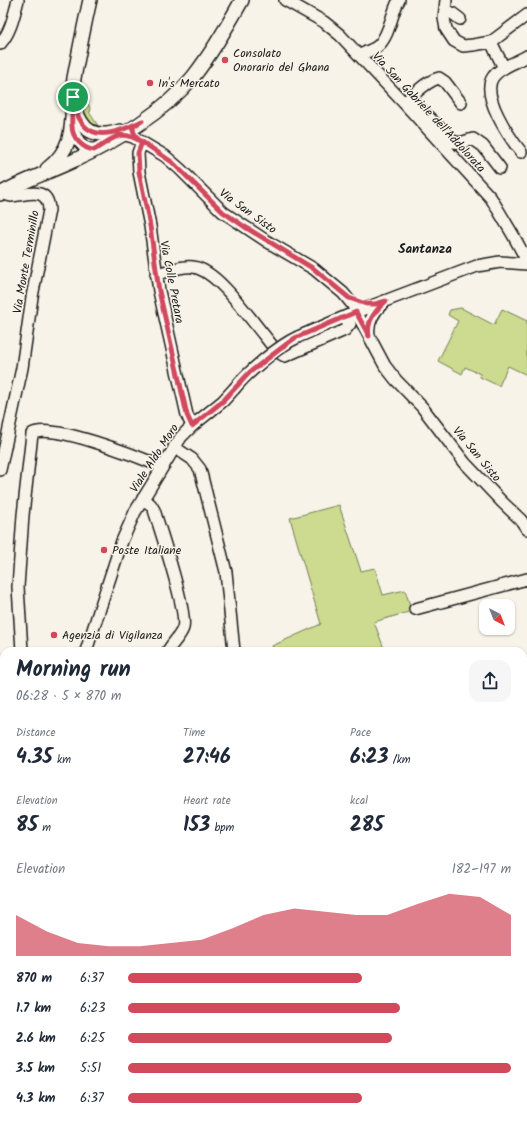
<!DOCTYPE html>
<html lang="en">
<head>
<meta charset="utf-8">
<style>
	:root { --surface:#fff; --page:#f6f6f7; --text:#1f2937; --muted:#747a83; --accent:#d1495b }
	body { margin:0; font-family:Kalam,sans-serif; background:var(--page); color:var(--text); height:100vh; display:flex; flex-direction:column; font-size:15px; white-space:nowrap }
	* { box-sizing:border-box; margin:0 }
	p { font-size:13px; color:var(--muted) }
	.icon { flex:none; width:22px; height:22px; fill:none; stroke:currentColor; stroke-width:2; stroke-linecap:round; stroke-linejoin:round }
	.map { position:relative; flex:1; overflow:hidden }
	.sheet { position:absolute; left:0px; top:647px; width:527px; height:474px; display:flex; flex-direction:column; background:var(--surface); border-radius:12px 12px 0 0; box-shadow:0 1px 3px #0004 }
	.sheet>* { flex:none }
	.needle { width:26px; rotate:138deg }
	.buttons { position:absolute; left:479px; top:599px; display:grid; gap:8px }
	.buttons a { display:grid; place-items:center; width:36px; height:36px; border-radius:8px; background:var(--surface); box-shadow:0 1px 3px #0004; font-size:20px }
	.pin { position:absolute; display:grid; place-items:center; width:34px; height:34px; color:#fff; margin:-17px; border:2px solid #fff; border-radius:50%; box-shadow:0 1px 4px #0007 }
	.round { display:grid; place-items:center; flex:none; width:42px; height:42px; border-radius:12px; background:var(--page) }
	.head { display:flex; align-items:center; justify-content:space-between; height:68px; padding:0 16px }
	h1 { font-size:22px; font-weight:700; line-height:30px }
	.figures { display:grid; grid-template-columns:repeat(3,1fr); gap:6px; height:68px; padding:4px 16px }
	.figures div { display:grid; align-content:center }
	.figures b { font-size:20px; font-weight:700 }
	.figures small { font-size:11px; font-weight:400 }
	.figures p { font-size:11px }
	.chart { height:112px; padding:8px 16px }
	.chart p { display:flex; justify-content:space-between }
	.chart svg { width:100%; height:72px; margin-top:4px; fill:var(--accent); opacity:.7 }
	ul { padding:0 16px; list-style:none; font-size:13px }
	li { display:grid; grid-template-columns:64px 48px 1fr; align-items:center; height:30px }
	li i { height:10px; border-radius:5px; background:var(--accent) }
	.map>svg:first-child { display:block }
	.green { fill:#ccdb8f; stroke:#747c56 }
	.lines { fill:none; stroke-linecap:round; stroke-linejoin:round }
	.minor-casing { stroke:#1c1c1c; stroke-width:14 }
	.major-casing { stroke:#1c1c1c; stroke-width:16 }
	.minor { stroke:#f7f3e8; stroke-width:11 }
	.major { stroke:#f7f3e8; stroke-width:13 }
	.minor-bridge-casing { stroke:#1c1c1c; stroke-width:14; stroke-linecap:butt }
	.minor-bridge { stroke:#f7f3e8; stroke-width:11 }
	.route-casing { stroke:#fff; stroke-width:8 }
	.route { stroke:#d1495b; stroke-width:5 }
	.poi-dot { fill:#d1495b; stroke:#f7f3e8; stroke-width:1.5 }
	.labels { text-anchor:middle; stroke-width:3; stroke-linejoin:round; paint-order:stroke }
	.poi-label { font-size:12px; fill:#1c1c1c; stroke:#f7f3e8; text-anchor:start }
	.street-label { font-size:12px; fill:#1c1c1c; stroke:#f7f3e8 }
	.neighbourhood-label { font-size:13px; font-weight:bold; fill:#1c1c1c; stroke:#f7f3e8 }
</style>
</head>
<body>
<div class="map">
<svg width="527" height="1121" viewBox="0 0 527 1121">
	<rect width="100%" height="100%" fill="#f7f3e8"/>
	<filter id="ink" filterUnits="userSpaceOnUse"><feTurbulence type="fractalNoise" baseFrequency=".025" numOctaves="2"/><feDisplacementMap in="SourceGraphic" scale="8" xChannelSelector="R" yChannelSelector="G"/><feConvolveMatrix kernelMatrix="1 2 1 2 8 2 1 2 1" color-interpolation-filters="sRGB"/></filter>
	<g filter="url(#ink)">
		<!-- green -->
		<path class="green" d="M82,88L91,111L89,112L100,129L91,127L84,113Z
			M461,308L494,325L502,309L527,321V375L508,366L499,386L480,377V374L465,367L462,374L438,361L458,321L448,315L450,310Z
			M339,505L361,571L375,568L383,595L405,590L412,611L374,622L385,651H274L272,646L321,624L290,518Z
			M0,759H4V818L0,824Z
			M0,833L4,844V1037L0,1028Z
			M0,1094L4,1100V1117H19L24,1121H0Z"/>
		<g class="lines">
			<!-- minor casing -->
			<g class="minor-casing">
				<path id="minor" d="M285,0L324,22L340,35L404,103L491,198L513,235L526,259V264
					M446,0L444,18L446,29L454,41L463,46L473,45L491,42L527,15
					M445,10L452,13L460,19
					M491,42L504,68
					M0,44C11,32 14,15 18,0
					M360,56C365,51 373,51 379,45C390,34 391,14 399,0
					M413,102L454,142L460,143L473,139L483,146L500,168
					M404,103C414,95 426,81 439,78L445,82L461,103
					M72,127C76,138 81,150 95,149
					M121,134L133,137L165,156L180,169L223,212L268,242L314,269L343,293L352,304L385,366L396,380L422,407L465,463L502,502L521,520L527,529
					M142,142L138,153L139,172L150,226L159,291L187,415L192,426
					M521,152C510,138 480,95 493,77C501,66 516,63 527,56
					M156,274C167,272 181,265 193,267C217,270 248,316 263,334C269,341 276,353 285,356L345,330L350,324L347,316
					M369,335C367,323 374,311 383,303
					M298,337L356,312L477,266L500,262L527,264
					M174,447L192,459L200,469L226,572L234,651
					M0,470L22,368L32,297L49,210C48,185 27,195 11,196L7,195L4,191
					M143,498L151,505L154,510C160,529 188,613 183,628C180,637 172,643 168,651
					M415,609L527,579
					M22,651L18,587L23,515L32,434C48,421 142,458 162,467
					M86,651L122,541L135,512L181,437L192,426L223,401L234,389
					M0,1034L4,1043
					M0,1077L4,1084
					M34,1117L43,1121
					M216,1117L219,1121
					M334,1117L342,1121
					M94,1121L101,1117"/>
			</g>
			<!-- major casing -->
			<g class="major-casing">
				<path id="major" d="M75,107C82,132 95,139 120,131
					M47,169C81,143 69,113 74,78C79,52 84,26 90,0
					M0,194C24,180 50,172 75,160C115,142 165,111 193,77C212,53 227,27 242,0
					M313,1117L320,1121
					M241,1121L247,1117"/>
			</g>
			<!-- minor -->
			<use href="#minor" class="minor"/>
			<!-- major -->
			<use href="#major" class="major"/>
			<!-- minor-bridge casing -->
			<g class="minor-bridge-casing">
				<path id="minor-bridge" d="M234,389C248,372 278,346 298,337"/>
			</g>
			<!-- minor-bridge -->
			<use href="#minor-bridge" class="minor-bridge"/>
		</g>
	</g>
	<g class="lines" filter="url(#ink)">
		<!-- route casing -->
		<g class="route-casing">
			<path id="route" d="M73,97C73,107 71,117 72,126C72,138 83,149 94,150C115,138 119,128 142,142L138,153L139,172L150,226L159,291L187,415L192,426L223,401L250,372L288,343L295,338L356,312L369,336C366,321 376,310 386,301L375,304H366L349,298L314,269L245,227L223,212L172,162L138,139L134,133L133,129L134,126L142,121C108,138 80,144 73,97"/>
		</g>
		<!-- route -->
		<use href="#route" class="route"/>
	</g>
	<!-- markers -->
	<g class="poi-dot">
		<circle cx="225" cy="60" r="4"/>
		<circle cx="150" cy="83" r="4"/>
		<circle cx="104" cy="550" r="4"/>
		<circle cx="54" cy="635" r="4"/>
	</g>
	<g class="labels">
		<!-- poi labels -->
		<g class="poi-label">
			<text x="233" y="57">Consolato<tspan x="233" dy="14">Onorario del Ghana</tspan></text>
			<text x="158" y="87">In's Mercato</text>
			<text x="112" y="554">Poste Italiane</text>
			<text x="62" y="639">Agenzia di Vigilanza</text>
		</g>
		<!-- street labels -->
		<g class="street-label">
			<text transform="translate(429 112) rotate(47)" y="4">Via San Gabriele dell'Addolorata</text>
			<text transform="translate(248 211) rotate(36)" y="4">Via San Sisto</text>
			<text transform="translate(26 262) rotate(-80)" y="4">Via Monte Terminillo</text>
			<text transform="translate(172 282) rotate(79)" y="4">Via Colle Pretara</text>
			<text transform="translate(477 454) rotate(50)" y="4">Via San Sisto</text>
			<text transform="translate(154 458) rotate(-57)" y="4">Viale Aldo Moro</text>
		</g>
		<!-- neighbourhood labels -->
		<g class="neighbourhood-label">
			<text x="425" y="253">Santanza</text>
		</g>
	</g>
</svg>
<div class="buttons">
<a><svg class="needle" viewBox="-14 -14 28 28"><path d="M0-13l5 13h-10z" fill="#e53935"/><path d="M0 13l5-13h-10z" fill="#747a83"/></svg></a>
</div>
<div class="pin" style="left:73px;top:97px;background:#1e9e55"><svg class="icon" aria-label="arrive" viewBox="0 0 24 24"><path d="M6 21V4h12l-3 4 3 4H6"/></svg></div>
<section class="sheet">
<div class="head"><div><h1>Morning run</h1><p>06:28 · 5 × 870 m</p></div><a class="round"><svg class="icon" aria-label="share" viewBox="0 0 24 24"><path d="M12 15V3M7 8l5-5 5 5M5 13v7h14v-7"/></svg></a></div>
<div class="figures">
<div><p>Distance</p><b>4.35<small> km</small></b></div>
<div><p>Time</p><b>27:46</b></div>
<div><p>Pace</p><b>6:23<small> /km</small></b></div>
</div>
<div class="figures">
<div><p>Elevation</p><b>85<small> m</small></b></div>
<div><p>Heart rate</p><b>153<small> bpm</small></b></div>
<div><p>kcal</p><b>285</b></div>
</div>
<div class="chart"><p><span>Elevation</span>182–197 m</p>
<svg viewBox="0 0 160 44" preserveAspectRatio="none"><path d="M0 44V19L10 29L20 36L30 38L40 38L50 36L60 34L70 27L80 19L90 15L100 17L110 19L120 19L130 12L140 6L150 8L160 19V44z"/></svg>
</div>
<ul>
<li><b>870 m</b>6:37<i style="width:61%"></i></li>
<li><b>1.7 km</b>6:23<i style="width:71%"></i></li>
<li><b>2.6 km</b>6:25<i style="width:69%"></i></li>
<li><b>3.5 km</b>5:51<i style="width:100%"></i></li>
<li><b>4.3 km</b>6:37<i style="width:61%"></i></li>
</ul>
</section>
</div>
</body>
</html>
